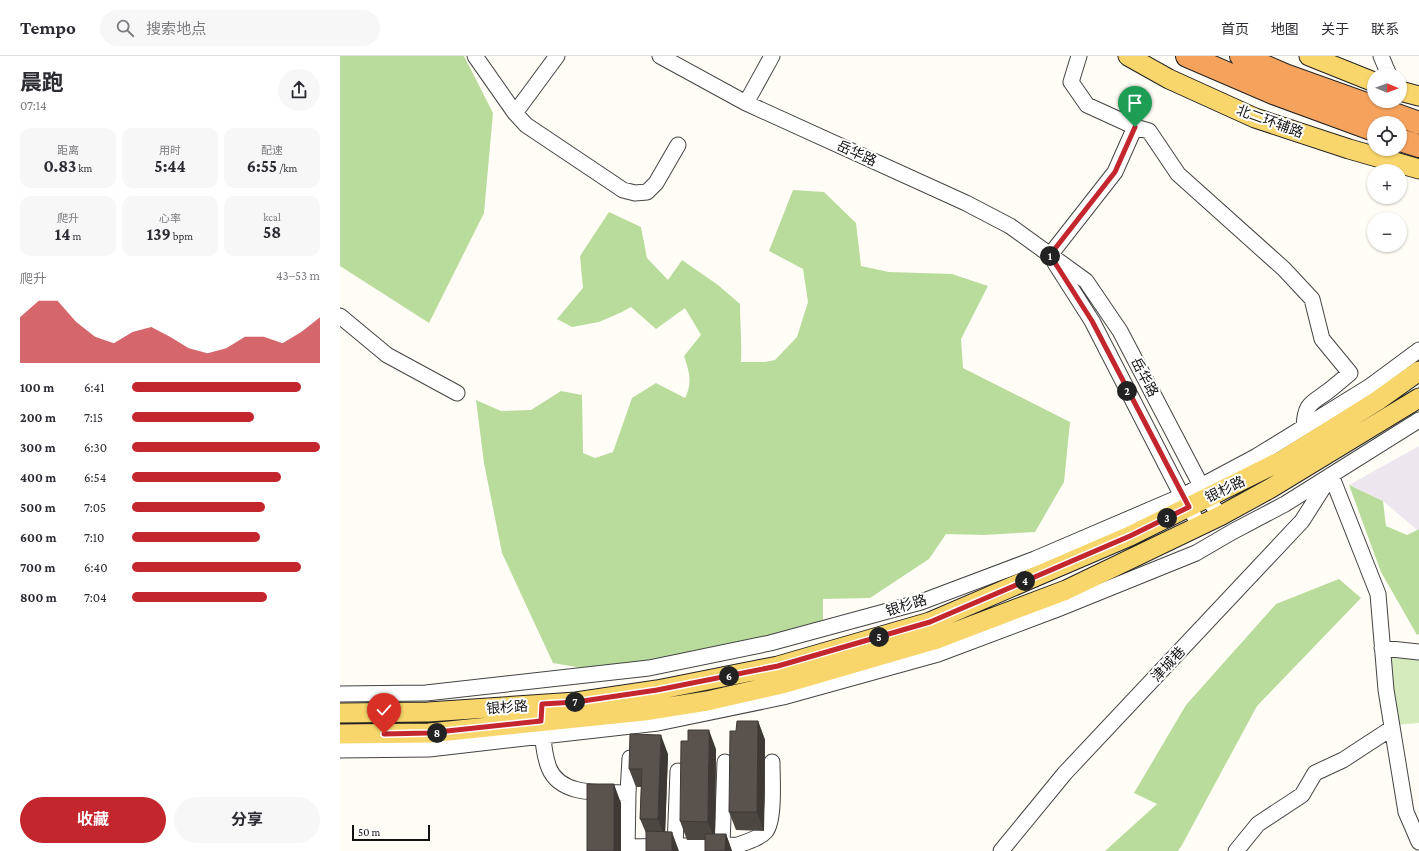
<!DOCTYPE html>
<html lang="zh">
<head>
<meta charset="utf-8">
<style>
	:root { --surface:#fff; --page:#f7f7f7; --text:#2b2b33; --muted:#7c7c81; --line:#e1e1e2; --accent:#c4262e }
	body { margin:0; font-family:"Crimson Pro","Noto Sans SC",serif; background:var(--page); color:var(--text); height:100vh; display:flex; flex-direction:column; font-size:15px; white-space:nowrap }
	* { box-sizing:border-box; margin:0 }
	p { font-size:13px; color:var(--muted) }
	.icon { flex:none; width:22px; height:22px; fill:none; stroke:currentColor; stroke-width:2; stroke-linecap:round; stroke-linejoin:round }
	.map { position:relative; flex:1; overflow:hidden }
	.details { display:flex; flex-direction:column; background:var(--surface); width:340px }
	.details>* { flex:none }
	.needle { width:26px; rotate:91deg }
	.buttons { position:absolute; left:1027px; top:12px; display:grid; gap:8px }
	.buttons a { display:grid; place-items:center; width:40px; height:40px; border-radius:50%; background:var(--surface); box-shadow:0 1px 3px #0004; font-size:20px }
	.scale { position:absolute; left:12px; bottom:10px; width:78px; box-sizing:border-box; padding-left:4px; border:2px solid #111; border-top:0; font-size:11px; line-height:14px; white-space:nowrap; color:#111; -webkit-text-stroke:3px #fff; paint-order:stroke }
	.pin { position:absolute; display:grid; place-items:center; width:34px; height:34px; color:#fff; margin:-41px -17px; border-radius:50% 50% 50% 0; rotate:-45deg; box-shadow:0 0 4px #0007 }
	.pin .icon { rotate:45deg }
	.km { position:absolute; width:20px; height:20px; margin:-10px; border-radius:50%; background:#222; color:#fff; font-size:11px; line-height:20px; text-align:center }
	.round { display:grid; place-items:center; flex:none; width:42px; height:42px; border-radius:21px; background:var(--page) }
	.overview { display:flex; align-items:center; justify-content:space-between; height:68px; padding:0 20px }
	h1 { font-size:22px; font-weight:700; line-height:30px }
	.metrics { display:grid; grid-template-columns:repeat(3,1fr); gap:6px; height:68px; padding:4px 20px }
	.metrics div { display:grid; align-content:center; border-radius:10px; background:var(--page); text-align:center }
	.metrics b { font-size:17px; font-weight:700 }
	.metrics small { font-size:11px; font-weight:400 }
	.metrics p { font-size:11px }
	.chart { height:112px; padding:8px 20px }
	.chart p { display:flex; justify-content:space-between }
	.chart svg { width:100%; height:72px; margin-top:4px; fill:var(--accent); opacity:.7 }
	.cta { display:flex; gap:8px; margin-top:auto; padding:8px 20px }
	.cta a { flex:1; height:46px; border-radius:24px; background:var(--accent); color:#fff; font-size:16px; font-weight:700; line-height:46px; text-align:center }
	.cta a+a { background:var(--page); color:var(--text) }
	ul { padding:0 20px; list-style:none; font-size:13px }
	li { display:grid; grid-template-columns:64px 48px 1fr; align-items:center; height:30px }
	li i { height:10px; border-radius:5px; background:var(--accent) }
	header { display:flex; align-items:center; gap:24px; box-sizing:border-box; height:56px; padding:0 20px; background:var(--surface); border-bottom:1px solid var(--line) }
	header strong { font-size:19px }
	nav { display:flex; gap:22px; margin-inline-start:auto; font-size:14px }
	.search { width:280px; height:36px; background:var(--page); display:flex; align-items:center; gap:10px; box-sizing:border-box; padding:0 14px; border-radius:22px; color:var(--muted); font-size:15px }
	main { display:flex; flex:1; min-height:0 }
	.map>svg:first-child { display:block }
	.industrial { fill:#eee6ef }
	.green { fill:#d5ebbd }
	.forest { fill:#b9dc9c }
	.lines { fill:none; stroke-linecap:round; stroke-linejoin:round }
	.minor-casing { stroke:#444; stroke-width:17 }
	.major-casing { stroke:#222; stroke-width:21 }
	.highway-casing { stroke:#222; stroke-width:24 }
	.minor { stroke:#fff; stroke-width:15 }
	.major { stroke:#f9d66b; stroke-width:19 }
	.highway { stroke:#f5a25d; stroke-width:22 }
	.wall { fill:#4d4742 }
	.shaded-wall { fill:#3f3936 }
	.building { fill:#5a524d; stroke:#3f3936 }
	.route-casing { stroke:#fff; stroke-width:8 }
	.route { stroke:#c4262e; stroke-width:5 }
	.labels { text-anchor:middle; stroke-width:4; stroke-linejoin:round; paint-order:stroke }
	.street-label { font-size:14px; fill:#111; stroke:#fff }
</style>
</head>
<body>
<header>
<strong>Tempo</strong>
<div class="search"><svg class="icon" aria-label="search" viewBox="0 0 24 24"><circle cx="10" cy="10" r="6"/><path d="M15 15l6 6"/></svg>搜索地点</div>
<nav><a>首页</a><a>地图</a><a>关于</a><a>联系</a></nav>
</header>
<main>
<section class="details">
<div class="overview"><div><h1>晨跑</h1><p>07:14</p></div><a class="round"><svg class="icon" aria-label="share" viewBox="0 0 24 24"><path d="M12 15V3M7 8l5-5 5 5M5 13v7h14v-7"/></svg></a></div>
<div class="metrics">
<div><p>距离</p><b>0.83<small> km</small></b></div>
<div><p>用时</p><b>5:44</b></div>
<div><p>配速</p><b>6:55<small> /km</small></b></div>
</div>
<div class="metrics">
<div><p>爬升</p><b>14<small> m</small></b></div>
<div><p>心率</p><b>139<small> bpm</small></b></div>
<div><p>kcal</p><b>58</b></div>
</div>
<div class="chart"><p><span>爬升</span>43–53 m</p>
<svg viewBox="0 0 160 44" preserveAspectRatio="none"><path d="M0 44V16L10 6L20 6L30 19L40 28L50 32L60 25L70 22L80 28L90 35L100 38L110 35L120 28L130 28L140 32L150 25L160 16V44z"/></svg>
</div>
<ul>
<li><b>100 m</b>6:41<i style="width:90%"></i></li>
<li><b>200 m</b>7:15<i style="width:65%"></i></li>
<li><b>300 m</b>6:30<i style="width:100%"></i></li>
<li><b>400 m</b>6:54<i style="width:79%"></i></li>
<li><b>500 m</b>7:05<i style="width:71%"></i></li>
<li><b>600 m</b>7:10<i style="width:68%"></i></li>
<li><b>700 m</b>6:40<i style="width:90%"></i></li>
<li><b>800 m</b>7:04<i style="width:72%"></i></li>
</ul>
<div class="cta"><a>收藏</a><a>分享</a></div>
</section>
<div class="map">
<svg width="1079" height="795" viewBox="0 0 1079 795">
	<rect width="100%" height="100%" fill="#fffdf5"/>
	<!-- industrial -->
	<path class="industrial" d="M1079,390V473L1077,474L1043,445L1009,429Z"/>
	<!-- green -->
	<path class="green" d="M1052,602L1079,603V667L1054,669Z"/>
	<!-- forest -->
	<path class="forest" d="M0,0H124L153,57L144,157L89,267L0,210Z
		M453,134L484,136L516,167L521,210L549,216L612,218L648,230L621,283L623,312L730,366L724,426L695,476L644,479L606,478L589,503L530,542L483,543V573L260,615L213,607L162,497L144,407L136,344L161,355L191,354L221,335L242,339L243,397L255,402L273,396L292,342L316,327L345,342C353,327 349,315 344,300L361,279L345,252L316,273L291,251L282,256L259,266L232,271L217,263L243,232L240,200L269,156L301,171L307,202L328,224L342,204L378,229L400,248C400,268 402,287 401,306H425L435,304L457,281L468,246L463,213L429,195Z
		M1009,429L1043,445L1046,470L1067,479L1079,473V578L1077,579L1041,516Z
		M999,523L1021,542L917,650L842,789L838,795H765L817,748L794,737L846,649L936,548Z"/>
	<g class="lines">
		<!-- minor casing -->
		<g class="minor-casing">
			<path id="minor" d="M135,0L175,57L186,69L283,134L295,137L307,136L316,127L338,89
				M320,0L406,47L626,147L670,170L746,225L780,275L867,441L880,460
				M1041,0L1049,19
				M406,47L432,0
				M175,57L217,0
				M795,71L809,75L838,118L944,213L972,243L982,283L1010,317C1003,323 995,330 987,336C970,348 965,348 964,371
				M710,199L775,116L795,71L747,49L731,26L739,0
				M715,207L752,265L842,440L860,470
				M0,260L47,299L117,337
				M991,419L1038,538L1046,634L1066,756L1079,786
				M1042,592L1079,596
				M0,638L86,637L309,612L430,587L581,546L695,503L842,440L917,400L1029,331L1079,294
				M202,671C203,685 204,699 209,712C221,741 262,736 288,737
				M0,694L89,693L318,667L443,641L598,598L715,554L856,497L892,476L945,448L1079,364
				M382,789L385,706
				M335,790L338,715
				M287,791L398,789C407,786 420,782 426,775C435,763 432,721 432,706
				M287,795L288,737L290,702
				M661,795L725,717L962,465L990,421
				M896,795L918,768L962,739L975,717L1003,704L1052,672"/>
		</g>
		<!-- major casing -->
		<g class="major-casing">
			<path id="major" d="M788,0L829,23L915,62L1009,93L1079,113
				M969,0L1034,26
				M1060,35L1079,40
				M0,657L88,656L236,646L317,634L438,610L590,566L790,480L941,405L1037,345L1079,315
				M0,678L89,677L304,655L367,645L446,627L594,584L726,534L880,460L931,432L1079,342"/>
		</g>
		<!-- highway casing -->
		<g class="highway-casing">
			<path id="highway" d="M847,0L933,37L1034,74
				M901,0L945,19L1079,67
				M1060,84L1079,90"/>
		</g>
		<!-- minor -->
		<use href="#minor" class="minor"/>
		<!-- major -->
		<use href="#major" class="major"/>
		<!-- highway -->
		<use href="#highway" class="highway"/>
	</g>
	<!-- wall -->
	<path class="wall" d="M418,665L425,684L424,775L396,774L389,756L396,675Z
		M376,693L375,778H386L392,795H365V784H347L340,765Z
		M328,698L325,776L306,777L300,763L301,731H296L289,713Z"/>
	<!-- shaded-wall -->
	<path class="shaded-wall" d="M418,665L425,684L424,775L417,756Z
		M369,674L376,693L375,784L368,766Z
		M321,679L328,698L325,782L318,763Z
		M274,728L281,747V795H274Z
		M332,776L339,795H332Z
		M386,778L392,795H385Z"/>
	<!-- building -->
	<path class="building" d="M397,665H418L417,756H389L390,675H396Z
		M348,674H369L368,766L340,765L341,685H348Z
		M290,678L321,679L318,763H300L302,713H289Z
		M247,728H274V795H247Z
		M306,775L332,776V795H306Z
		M365,778H386L385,795H365Z"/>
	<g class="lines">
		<!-- route casing -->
		<g class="route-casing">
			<path id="route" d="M44,678L88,677L201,665L202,648L236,646L317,634L438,610L590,566L790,480L849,451L752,265L710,199L775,116L795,71"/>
		</g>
		<!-- route -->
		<use href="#route" class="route"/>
	</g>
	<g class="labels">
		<!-- street labels -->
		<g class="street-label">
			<text transform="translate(930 65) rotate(20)" y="5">北二环辅路</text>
			<text transform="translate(517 97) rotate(24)" y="5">岳华路</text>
			<text transform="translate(805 321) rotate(62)" y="5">岳华路</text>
			<text transform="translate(885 433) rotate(-26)" y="5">银杉路</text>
			<text transform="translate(566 549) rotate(-17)" y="5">银杉路</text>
			<text transform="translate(828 608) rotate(-47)" y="5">津城巷</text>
			<text transform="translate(167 651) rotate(-4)" y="5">银杉路</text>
		</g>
	</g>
</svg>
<div class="buttons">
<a><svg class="needle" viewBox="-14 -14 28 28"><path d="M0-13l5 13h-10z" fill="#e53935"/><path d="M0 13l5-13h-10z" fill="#7c7c81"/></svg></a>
<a><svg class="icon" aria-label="locate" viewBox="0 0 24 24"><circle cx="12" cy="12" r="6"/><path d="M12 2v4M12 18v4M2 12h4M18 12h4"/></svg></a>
<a>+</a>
<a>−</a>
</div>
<div class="scale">50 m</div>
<div class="pin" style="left:795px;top:71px;background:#1e9e55"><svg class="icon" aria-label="arrive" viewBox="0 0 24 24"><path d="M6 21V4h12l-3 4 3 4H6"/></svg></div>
<div class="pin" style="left:44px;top:678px;background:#d93025"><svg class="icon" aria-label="check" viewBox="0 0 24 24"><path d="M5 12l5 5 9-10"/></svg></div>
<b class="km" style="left:710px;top:200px">1</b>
<b class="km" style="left:787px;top:335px">2</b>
<b class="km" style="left:827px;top:462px">3</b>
<b class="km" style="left:685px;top:525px">4</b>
<b class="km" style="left:539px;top:581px">5</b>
<b class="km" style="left:389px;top:620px">6</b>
<b class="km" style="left:235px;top:646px">7</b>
<b class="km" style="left:97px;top:677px">8</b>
</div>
</main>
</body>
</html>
